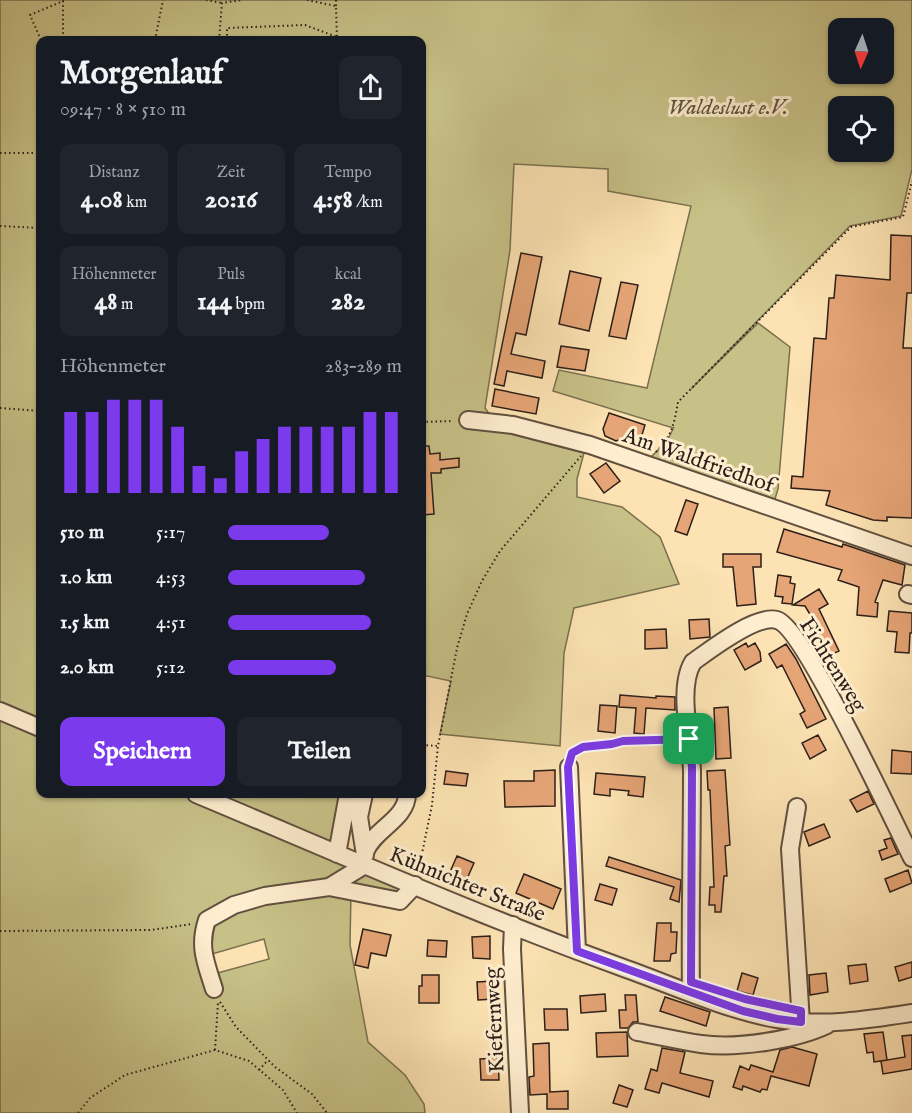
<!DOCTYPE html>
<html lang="de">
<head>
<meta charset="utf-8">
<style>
	:root { --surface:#171b24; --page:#20242c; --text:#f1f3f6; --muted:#9ea1a6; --accent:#7c3aed }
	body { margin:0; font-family:"IM FELL English",serif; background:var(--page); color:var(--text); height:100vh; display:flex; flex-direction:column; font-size:22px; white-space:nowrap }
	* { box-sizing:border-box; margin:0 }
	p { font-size:20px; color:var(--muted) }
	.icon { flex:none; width:33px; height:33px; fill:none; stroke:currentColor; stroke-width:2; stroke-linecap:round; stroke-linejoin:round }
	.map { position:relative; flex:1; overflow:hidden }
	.drawer { position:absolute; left:36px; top:36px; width:390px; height:762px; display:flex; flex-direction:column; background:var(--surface); border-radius:12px; box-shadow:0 2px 4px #0004 }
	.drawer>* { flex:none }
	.needle { width:39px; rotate:183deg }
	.controls { position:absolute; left:828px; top:18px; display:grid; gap:12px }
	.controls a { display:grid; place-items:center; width:66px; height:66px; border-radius:12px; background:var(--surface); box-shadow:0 2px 4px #0004; font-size:30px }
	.pin { position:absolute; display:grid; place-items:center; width:51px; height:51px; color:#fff; margin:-26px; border-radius:12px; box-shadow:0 3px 9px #0006 }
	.round { display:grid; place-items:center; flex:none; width:63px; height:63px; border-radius:12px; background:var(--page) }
	.headline { display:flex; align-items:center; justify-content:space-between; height:102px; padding:0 24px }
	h1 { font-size:33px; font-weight:700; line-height:45px }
	.stats { display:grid; grid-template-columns:repeat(3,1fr); gap:9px; height:102px; padding:6px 24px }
	.stats div { display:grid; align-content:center; border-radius:12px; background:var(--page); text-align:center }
	.stats b { font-size:26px; font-weight:700 }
	.stats small { font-size:16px; font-weight:400 }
	.stats p { font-size:16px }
	.chart { height:168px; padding:12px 24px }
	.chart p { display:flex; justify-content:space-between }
	.chart svg { width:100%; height:108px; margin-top:6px; stroke:var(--accent); stroke-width:6 }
	.button { display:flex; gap:12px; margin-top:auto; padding:12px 24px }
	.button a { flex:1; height:69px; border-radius:12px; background:var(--accent); color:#fff; font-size:24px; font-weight:700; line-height:69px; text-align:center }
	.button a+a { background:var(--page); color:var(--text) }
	ul { padding:0 24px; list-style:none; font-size:20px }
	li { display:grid; grid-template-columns:96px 72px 1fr; align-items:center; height:45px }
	li i { height:15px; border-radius:8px; background:var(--accent) }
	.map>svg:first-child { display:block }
	.green { fill:#c7c187; stroke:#7a7050; stroke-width:1.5; fill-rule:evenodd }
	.building { fill:#e6a576; stroke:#2d1f19; stroke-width:1.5 }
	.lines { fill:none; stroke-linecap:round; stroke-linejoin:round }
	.minor-casing { stroke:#615040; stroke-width:20 }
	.path { stroke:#2d1f19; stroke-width:2; stroke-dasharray:1.5 3; stroke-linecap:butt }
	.minor { stroke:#feedce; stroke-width:16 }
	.route-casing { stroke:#fff; stroke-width:12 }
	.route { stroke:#7c3aed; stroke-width:8 }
	.labels { text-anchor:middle; stroke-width:6; stroke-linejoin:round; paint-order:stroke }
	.park-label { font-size:22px; font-style:italic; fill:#5b503a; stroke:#feedce }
	.street-label { font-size:22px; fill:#2d1f19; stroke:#feedce }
</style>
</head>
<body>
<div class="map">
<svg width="912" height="1113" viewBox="0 0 912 1113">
	<rect width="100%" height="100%" fill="#fde3b3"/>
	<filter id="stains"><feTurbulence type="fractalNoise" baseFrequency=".00333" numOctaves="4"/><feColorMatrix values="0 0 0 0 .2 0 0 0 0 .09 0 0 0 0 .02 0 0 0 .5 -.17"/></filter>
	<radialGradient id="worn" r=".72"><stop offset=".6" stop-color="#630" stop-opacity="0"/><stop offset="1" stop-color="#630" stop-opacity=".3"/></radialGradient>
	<!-- green -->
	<path class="green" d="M0,0H912V169L901,216L850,226L691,389L758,323L790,347L778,489L775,499L650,458L667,441L674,427L673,428L553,391L559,370L647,388L691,206L608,191V169L514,164L510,250L485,408L495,422L496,430L584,453L577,479V497L622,507L660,537L679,584L574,608L564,653L560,746L440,734L451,681L422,675V578L423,577H422V40H40V726L0,709ZM838,28H884V74H838ZM838,106H884V152H838Z
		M0,712L40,729V794H194L364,865L329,888L365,866L414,885L400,901L351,892L350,945L368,1042L405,1075L424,1104L425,1113H0ZM264,939L269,959L210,975L205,956Z
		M198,794H347L339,845Z"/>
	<!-- building -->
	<path class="building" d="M891,235L912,236V293H907L903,348H912V518L887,517V521L873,520L826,505L830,491L791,488L792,476L803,477L814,338L826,339L829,298H834L836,275L890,280Z
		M521,253L542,257L526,335L516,333L511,354L545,361L542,378L507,371L504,386L494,384Z
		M570,271L601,278L589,331L559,324Z
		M621,282L638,285L626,339L609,336Z
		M561,346L589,350L585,371L557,367Z
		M495,389L539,398L536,414L492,406Z
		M609,413L645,425L641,438L634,443L621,439L616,441L605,436L603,429Z
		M422,446H429L430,454L440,453V460L459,458V467L441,469V473H431L434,514L422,515Z
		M606,463L620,481L604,493L590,474Z
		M686,500L698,504L687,535L675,531Z
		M784,529L842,547L843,544L905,565L902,585L883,580L875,602L878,603L877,617L857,615L859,587L838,580L842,570L777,552Z
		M723,554H761V567H753L756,604L737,606L733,567H723Z
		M778,575L791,577L790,583L795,584L792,604L782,603L783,597L775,596Z
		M819,589L828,604L819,609L839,651L824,658L810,629L817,626L805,606L793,605Z
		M889,611L912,613V633H910L909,653L895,652L897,632L887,631Z
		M709,619L710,637L690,639L689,620Z
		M666,629L667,648L645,649V630Z
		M746,643L748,647L755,643L760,652L761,661L745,670L734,650Z
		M786,644L796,659L826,719L807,728L800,714L805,711L782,665L777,668L769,654Z
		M620,695L656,698V696L675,697V710L646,708L644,734L634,733L636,708L619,707Z
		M600,705L617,706L615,733L598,731Z
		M728,707L731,758L716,759L714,708Z
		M818,735L826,750L810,759L802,743Z
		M892,750L912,752V774L891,773Z
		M555,770V806L505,807L504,781H534V771Z
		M725,770L730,845L725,846L727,876H724L721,912H715V905H709L710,887H714L710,790H708L707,771Z
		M446,771L468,774L466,786L444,784Z
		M596,773L645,777L643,797L628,795L629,791L610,789V796L594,794Z
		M868,791L874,804L857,812L850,800Z
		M824,824L830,837L809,846L804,832Z
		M891,838L898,854L882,860L879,851L887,848L884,840Z
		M457,856L474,863L466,881L449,874Z
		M609,857L681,880L679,902L670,899L674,887L606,866Z
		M908,870L912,883L890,892L885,879Z
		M524,874L561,889L553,909L516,893Z
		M600,884L617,889L612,905L595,900Z
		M657,923H671V932H677L676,953L671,954L670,961H654Z
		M363,929L391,935L386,956L371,953L368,968L355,965Z
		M490,936V959L473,958L472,937Z
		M428,940L447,941L446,957L427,956Z
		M912,962V977L899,981L895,967Z
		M866,964L868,981L850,984L848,966Z
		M742,973L758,978L753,995L737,991Z
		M826,973L828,992L810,995L809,975Z
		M422,975H439V1003H419V986H422Z
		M493,981L494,999L478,1000L477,982Z
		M605,994L606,1011L581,1013L580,996Z
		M625,995H636L638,1022H633L628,1028H620L619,1010H626Z
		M665,997L710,1012L706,1026L660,1011Z
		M544,1009H567L568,1030H545Z
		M627,1032L628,1056L597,1057L596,1033Z
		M883,1032L887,1060L874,1062L873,1052L867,1053L864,1034Z
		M912,1035V1069L883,1074L881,1061L905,1057L902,1036Z
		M549,1043L550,1092L568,1091V1109H547V1094L530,1095L529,1077L534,1076L533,1044Z
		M792,1047L817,1054L809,1086L771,1076L767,1090L762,1089L760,1092L743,1086L742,1090L733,1087L740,1066L749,1070L751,1065L773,1072L780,1050Z
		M662,1048L685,1052L680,1073L713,1081L709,1097L662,1083L659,1093L645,1089L651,1069L657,1071Z
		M498,1058L499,1080H481L480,1059Z
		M619,1085L633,1090L627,1107L613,1103Z"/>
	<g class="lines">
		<!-- minor casing -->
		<g class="minor-casing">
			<path id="minor" d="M468,420L513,425L590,445L912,556
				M908,594L912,595
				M0,711L40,728
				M569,767L577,951
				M196,794C337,853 477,915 621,967C672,985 723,1009 776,1019C821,1027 867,1020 912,1013
				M364,794L359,817L365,855
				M797,807L790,849L801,1022
				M365,852C374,829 407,819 407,794
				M337,854L348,794
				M329,887L365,865
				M513,925L512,949L520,1113
				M214,989C206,963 198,947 207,920L234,905L265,896L329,887L400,901L415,885
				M691,992C690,918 692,845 692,771C691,740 677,688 693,662C710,650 756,614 777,620C803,627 895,824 912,858
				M637,1032C659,1036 680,1041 701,1044C737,1049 795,1040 827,1025"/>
		</g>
		<!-- path -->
		<path class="path" d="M206,0L222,3
			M307,0L336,6L337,40
			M336,0V6
			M41,40L30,15L63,1V40
			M155,40L163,0
			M219,40L222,3L242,0
			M227,40V28L305,25L337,37
			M0,153H40
			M0,226L40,228
			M0,408L40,411
			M422,422L453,421
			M656,452C672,435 674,425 678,402L851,227L903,217L912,181
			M422,745L438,746
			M572,754L583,747L611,744L623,741L674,739
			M418,873L432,805L438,746L457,648L467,614L482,581L500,551L581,456
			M0,931L151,930L192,924
			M220,1002L236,1027L275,1067L312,1094L327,1113
			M215,1050L218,1002
			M259,1070L267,1061
			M78,1113L90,1098L125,1075L215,1050L249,1061L283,1090L297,1113"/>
		<!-- minor -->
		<use href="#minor" class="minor"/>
	</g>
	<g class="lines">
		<!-- route casing -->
		<g class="route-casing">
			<path id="route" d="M689,739L692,767L691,982L745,999L801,1011V1022L777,1019L743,1011L577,951L568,767L572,753L583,747L612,744L623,741Z"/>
		</g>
		<!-- route -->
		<use href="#route" class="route"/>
	</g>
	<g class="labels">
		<!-- park labels -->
		<g class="park-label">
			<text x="728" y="114">Waldeslust e.V.</text>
		</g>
		<!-- street labels -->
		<g class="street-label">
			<text transform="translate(699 459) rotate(19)" y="8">Am Waldfriedhof</text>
			<text transform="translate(834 664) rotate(58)" y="8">Fichtenweg</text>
			<text transform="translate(468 883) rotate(22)" y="8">Kühnichter Straße</text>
			<text transform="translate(493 1020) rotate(-93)" y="8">Kiefernweg</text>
		</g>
	</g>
	<rect width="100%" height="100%" filter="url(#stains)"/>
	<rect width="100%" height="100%" fill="url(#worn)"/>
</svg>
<div class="controls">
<a><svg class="needle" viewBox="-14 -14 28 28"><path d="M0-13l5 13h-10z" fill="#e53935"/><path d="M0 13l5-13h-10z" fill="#9ea1a6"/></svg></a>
<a><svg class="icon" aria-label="locate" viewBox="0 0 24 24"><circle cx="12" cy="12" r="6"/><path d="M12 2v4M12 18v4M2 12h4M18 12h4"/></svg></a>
</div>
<div class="pin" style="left:689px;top:739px;background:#1e9e55"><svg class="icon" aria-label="arrive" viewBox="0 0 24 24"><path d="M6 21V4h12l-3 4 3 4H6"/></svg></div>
<section class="drawer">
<div class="headline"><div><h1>Morgenlauf</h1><p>09:47 · 8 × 510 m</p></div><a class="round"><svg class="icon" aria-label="share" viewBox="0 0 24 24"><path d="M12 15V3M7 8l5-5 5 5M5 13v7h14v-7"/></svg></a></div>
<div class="stats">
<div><p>Distanz</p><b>4.08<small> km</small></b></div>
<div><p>Zeit</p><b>20:16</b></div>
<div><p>Tempo</p><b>4:58<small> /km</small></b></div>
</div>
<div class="stats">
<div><p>Höhenmeter</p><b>48<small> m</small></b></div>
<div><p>Puls</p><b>144<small> bpm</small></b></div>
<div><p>kcal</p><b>282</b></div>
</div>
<div class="chart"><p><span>Höhenmeter</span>283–289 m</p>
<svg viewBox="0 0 160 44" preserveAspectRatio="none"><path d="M5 44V11M15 44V11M25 44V6M35 44V6M45 44V6M55 44V17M65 44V33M75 44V38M85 44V27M95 44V22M105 44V17M115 44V17M125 44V17M135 44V17M145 44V11M155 44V11"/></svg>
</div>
<ul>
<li><b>510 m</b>5:17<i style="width:58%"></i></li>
<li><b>1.0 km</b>4:53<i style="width:79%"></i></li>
<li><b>1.5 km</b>4:51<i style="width:82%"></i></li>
<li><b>2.0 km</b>5:12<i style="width:62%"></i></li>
</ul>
<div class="button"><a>Speichern</a><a>Teilen</a></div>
</section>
</div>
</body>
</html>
